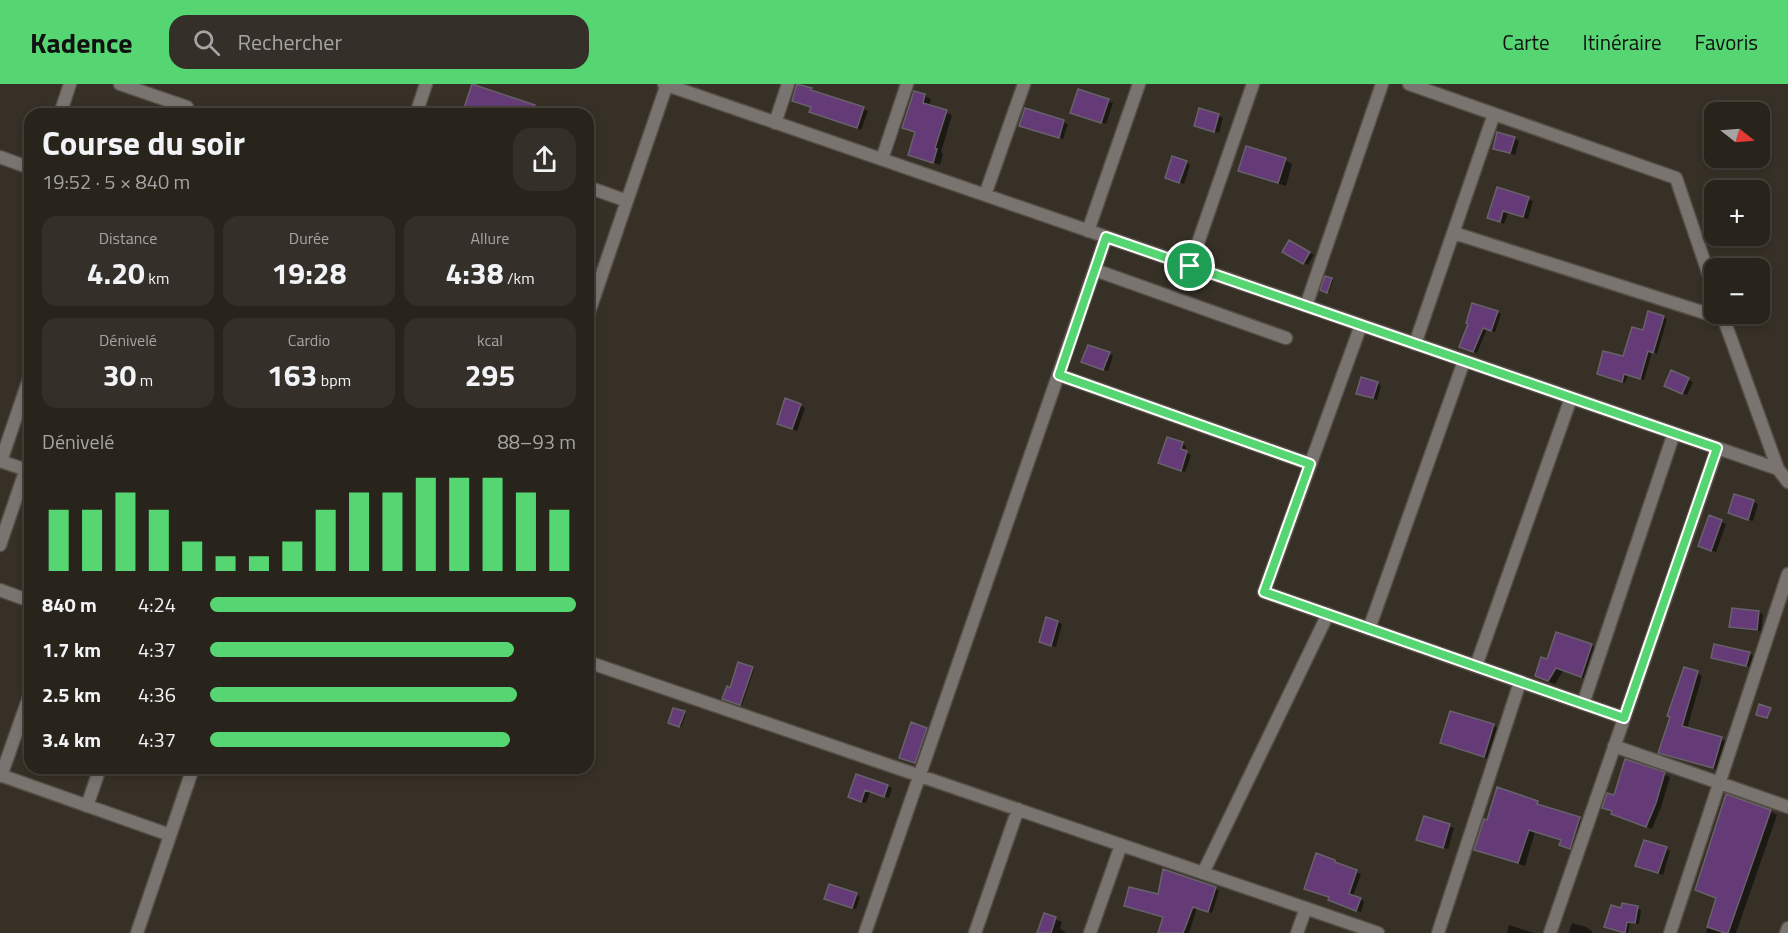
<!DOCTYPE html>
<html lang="fr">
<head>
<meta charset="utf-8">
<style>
	:root { --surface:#28241c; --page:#343029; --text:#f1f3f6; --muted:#a5a4a3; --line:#44413b; --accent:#55d672 }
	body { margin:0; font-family:"Titillium Web",sans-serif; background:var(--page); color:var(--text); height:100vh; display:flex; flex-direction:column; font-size:22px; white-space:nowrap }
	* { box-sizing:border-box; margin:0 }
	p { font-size:20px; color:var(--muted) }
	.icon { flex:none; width:33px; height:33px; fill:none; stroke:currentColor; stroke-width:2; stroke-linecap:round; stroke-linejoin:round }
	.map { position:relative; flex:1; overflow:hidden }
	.panel { position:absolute; left:24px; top:24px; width:570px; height:666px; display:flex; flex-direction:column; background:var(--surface); border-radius:18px; box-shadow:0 3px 9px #0003,0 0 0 2px var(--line) }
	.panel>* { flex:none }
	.needle { width:39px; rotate:107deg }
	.tools { position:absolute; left:1704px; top:18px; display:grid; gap:12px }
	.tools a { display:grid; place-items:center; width:66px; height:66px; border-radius:12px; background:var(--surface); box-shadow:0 3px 9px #0003,0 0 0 2px var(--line); font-size:30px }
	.pin { position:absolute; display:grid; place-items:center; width:51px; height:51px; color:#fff; margin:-26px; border:3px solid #fff; border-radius:50%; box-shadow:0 2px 6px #0007 }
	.round { display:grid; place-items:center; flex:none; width:63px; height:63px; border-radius:18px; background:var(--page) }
	.head { display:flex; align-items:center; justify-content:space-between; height:102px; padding:0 18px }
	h1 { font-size:33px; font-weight:700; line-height:45px }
	.figures { display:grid; grid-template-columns:repeat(3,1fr); gap:9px; height:102px; padding:6px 18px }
	.figures div { display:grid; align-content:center; border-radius:15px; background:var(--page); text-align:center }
	.figures b { font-size:30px; font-weight:700 }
	.figures small { font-size:16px; font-weight:400 }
	.figures p { font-size:16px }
	.chart { height:168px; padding:12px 18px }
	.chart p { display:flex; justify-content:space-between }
	.chart svg { width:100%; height:108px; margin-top:6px; stroke:var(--accent); stroke-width:6 }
	ul { padding:0 18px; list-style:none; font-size:20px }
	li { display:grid; grid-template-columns:96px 72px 1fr; align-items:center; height:45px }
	li i { height:15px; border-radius:8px; background:var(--accent) }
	header { display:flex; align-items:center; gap:36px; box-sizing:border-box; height:84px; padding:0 30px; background:var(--accent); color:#111 }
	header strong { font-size:28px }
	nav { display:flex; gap:33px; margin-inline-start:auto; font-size:21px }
	.search { width:420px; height:54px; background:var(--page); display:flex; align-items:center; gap:15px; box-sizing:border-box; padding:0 21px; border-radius:18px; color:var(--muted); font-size:22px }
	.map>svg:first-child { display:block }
	.shadow { fill:#0007 }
	.building { fill:#643b76; stroke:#68616b; stroke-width:1.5 }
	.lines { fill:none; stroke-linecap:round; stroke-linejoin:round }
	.street-casing { stroke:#544e45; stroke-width:15 }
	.street { stroke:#7a7471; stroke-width:12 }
	.route-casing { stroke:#fff; stroke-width:12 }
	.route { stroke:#55d672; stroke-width:8 }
</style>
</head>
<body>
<header>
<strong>Kadence</strong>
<div class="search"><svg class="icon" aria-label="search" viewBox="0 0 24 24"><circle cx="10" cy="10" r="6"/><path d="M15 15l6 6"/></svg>Rechercher</div>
<nav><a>Carte</a><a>Itinéraire</a><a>Favoris</a></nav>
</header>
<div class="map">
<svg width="1788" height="849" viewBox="0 0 1788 849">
	<rect width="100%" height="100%" fill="#363026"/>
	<!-- shadow -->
	<path class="shadow" d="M474,0L534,22L541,26L539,30H463Z
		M811,5L868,27L861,46L816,30L811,28L812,23L794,17Z
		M1079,7L1113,19L1106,40L1074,29Z
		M924,12L931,15L929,22L952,31L941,68L943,70L940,81L910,71L916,49L903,44Z
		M1026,26L1068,40L1063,55L1025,44Z
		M1218,31L1223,34L1219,49L1196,42Z
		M1514,54L1519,57L1515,71L1495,64Z
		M1285,76L1292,80L1286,102L1247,90L1240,86Z
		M1186,78L1190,81L1184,100L1169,94Z
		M1498,105L1533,117L1528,135L1508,129L1504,140L1489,134Z
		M1289,158L1314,171L1308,181L1284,168Z
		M1331,195L1333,196L1329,208L1323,207Z
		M1497,228L1501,230L1495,248L1487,245L1477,269L1464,264Z
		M1663,233L1667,235L1657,270L1652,268L1644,296L1628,291L1625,299L1602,292L1624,274L1644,248Z
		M1109,270L1113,272L1108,287L1088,280Z
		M1672,288L1693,298L1687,311L1670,304Z
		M1377,299L1381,302L1377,316L1362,311Z
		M800,321L805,324L797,347L778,339Z
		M1182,360L1186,362L1185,368L1191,371L1185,388L1164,381Z
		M1753,418L1758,420L1753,437L1730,429Z
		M1710,433L1726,440L1716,468L1704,464Z
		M1759,528L1763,531L1761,547L1735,545L1731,542Z
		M1057,538L1062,540L1056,563L1045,560Z
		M1591,561L1598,565L1588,596L1563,587L1555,600L1536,592L1547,577Z
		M1749,569L1753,572L1751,583L1713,573Z
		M753,584L754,585L742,621L725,615Z
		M1697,589L1702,592L1687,645L1726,657L1718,686L1659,668Z
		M674,625L686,630L681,643L670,638Z
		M1451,629L1494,642L1501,646L1492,676L1449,663L1442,659Z
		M926,645L930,648L919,680L905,676Z
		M1664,690L1670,693L1661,723L1652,745L1619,733L1604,724L1615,713Z
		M857,692L892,704L889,714L870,708L866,719L854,715Z
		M1537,719L1543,724L1586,738L1577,767L1561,761L1562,757L1535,748L1525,782L1476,766Z
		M1770,727L1777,731L1736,849H1706L1718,814L1697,806Z
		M1424,734L1454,744L1448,765L1422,757Z
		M1666,765L1670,767L1663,791L1642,784Z
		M1335,777L1338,781L1361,790L1353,812L1364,817L1361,828L1334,818Z
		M1215,804L1219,807L1212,829L1197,824L1189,849H1160L1164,833L1125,821L1159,812Z
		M856,810L860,813L856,825L826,815Z
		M1623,821L1641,826L1639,840L1630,839L1628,849L1606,843L1622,826Z
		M1045,831L1062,838L1060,844L1066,849H1039Z
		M1572,839L1586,843L1592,847V849H1569Z
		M1509,841L1534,849H1507Z"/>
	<!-- building -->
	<path class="building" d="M472,0L535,21L531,30L514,26L512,30H462Z
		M797,0L812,4L811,6L864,23L857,44L809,28L811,23L792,17Z
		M1078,5L1109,15L1101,39L1070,29Z
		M914,7L925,10L923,19L947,26L935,64L937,65L933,79L908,71L915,48L902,44Z
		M1025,24L1064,36L1059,54L1019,42Z
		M1199,24L1219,30L1214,48L1194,42Z
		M1497,48L1515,53L1510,69L1493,65Z
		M1246,62L1286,74L1278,99L1238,87Z
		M1172,72L1187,77L1179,99L1165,94Z
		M1497,103L1529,113L1523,133L1503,127L1500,138L1487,134Z
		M1289,156L1310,168L1303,180L1282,168Z
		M1325,192L1332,194L1327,209L1320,206Z
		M1472,219L1498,227L1491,247L1483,244L1473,268L1459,263L1468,240L1466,239Z
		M1648,227L1664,232L1653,269L1648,267L1640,295L1624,290L1622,298L1597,290L1603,267L1623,272L1632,243L1643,246Z
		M1088,261L1110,268L1103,286L1081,278Z
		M1671,286L1689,294L1682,310L1664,302Z
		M1361,293L1378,298L1373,314L1356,310Z
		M785,314L801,320L792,345L777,340Z
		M1167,353L1183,358L1181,365L1187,367L1181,387L1158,379Z
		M1734,410L1754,416L1748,436L1728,429Z
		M1709,431L1722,436L1711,467L1698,462Z
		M1732,524L1759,527L1757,546L1729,543Z
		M1046,533L1058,537L1051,562L1039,558Z
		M1556,548L1592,560L1581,593L1556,584L1548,597L1535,592L1541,573L1547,575Z
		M1714,560L1750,568L1746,582L1711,574Z
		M738,578L753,583L740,621L722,615L727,602L730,604Z
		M1684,583L1698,587L1682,642L1722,653L1713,684L1658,669L1670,633L1667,632Z
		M1759,620L1771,624L1767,634L1756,631Z
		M673,624L685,627L679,643L668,639Z
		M1450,627L1494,640L1484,673L1440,659Z
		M911,638L927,644L915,679L899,674Z
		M1625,675L1665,688L1656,719L1646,743L1611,730L1612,727L1602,724L1607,709L1614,711Z
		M856,690L888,701L884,713L865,706L861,718L848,713Z
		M1497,703L1538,717L1537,720L1580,733L1570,765L1559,761L1561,756L1529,746L1518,779L1474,766L1484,735L1487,736Z
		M1726,710L1771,726L1728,849H1725L1707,843L1716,814L1695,806Z
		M1424,732L1450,740L1443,764L1416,756Z
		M1644,756L1667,763L1658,789L1635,782Z
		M1316,769L1335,776V778L1357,786L1349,810L1361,814L1356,827L1328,816L1329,813L1304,805Z
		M1163,785L1216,803L1208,828L1193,823L1183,849H1158L1163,833L1124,822L1129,803L1158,810Z
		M829,800L857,809L852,824L824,815Z
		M1622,819L1638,822L1635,839L1627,838L1625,849L1604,843L1611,821L1621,824Z
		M1044,829L1056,833L1051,849H1037Z"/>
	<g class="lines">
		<!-- street casing -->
		<g class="street-casing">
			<path id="street" d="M120,0L187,23
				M664,0L1778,385
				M1409,0L1676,94L1714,206
				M60,30L70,0
				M416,30L426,0
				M775,39L788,0
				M0,73L30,84
				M882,75L907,0
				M588,103L627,117
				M985,111L1024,0
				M1088,147L1139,0
				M1454,149L1724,235
				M1190,182L1253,0
				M1095,186L1286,254
				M1306,222L1382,0
				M1722,230L1778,385L1788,398
				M588,231L667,0
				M1361,241L1264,508L1624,634
				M1415,260L1494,30
				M1059,291L1310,380
				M0,377L30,387
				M1,377L30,292
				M0,461L26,385
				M0,506L30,517
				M1369,545L1464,277
				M588,578L1378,849
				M1476,582L1571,314
				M1583,620L1674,349
				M1614,662L1788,723
				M0,691L170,751
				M1,692L30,610
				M87,722L100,684
				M1203,789L1328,530
				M137,849L193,684
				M865,849L1106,153
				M975,849L1018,725
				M1090,849L1121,761
				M1297,849L1306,824
				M1438,849L1520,598
				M1550,849L1717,365
				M1670,849L1788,490
				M1786,849L1788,844"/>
		</g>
		<!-- street -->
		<use href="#street" class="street"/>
	</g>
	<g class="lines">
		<!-- route casing -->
		<g class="route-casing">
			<path id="route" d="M1106,153L1717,364L1624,634L1264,508L1310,380L1059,291Z"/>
		</g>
		<!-- route -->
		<use href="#route" class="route"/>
	</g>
</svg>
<div class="tools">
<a><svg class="needle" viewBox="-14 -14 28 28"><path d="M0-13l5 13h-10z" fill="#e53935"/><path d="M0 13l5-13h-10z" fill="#a5a4a3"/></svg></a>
<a>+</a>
<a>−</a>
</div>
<div class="pin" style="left:1190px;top:182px;background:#1e9e55"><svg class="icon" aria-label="arrive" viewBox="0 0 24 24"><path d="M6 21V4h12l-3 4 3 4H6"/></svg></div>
<section class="panel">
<div class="head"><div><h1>Course du soir</h1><p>19:52 · 5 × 840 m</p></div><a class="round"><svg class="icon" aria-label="share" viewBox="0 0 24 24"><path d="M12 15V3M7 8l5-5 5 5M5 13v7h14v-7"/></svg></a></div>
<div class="figures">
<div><p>Distance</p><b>4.20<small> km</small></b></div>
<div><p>Durée</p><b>19:28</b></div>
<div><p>Allure</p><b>4:38<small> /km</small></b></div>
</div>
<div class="figures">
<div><p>Dénivelé</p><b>30<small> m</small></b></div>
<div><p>Cardio</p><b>163<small> bpm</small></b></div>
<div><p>kcal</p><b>295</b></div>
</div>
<div class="chart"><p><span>Dénivelé</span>88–93 m</p>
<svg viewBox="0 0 160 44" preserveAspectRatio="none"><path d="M5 44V19M15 44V19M25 44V12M35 44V19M45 44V32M55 44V38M65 44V38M75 44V32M85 44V19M95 44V12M105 44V12M115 44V6M125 44V6M135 44V6M145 44V12M155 44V19"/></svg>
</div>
<ul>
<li><b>840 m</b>4:24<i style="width:100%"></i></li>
<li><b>1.7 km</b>4:37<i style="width:83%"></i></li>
<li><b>2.5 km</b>4:36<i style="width:84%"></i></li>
<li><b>3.4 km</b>4:37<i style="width:82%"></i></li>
</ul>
</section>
</div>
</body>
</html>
